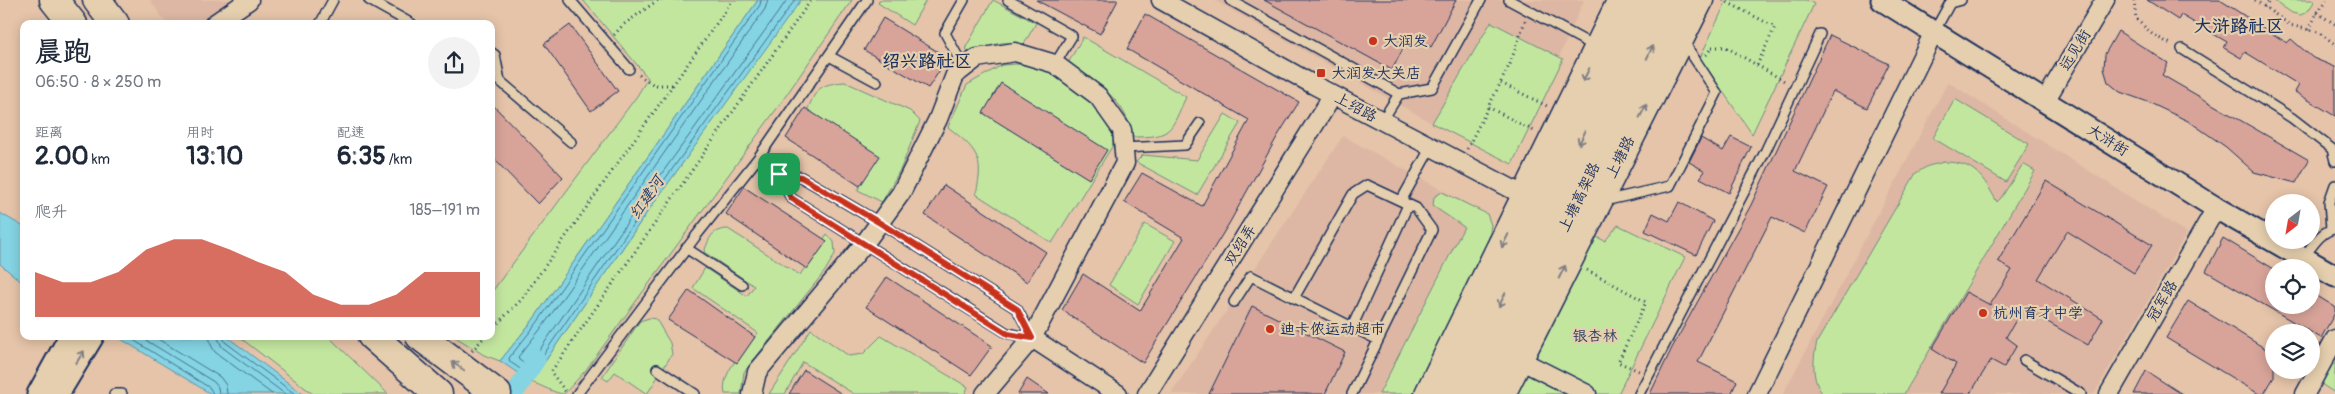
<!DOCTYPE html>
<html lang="zh">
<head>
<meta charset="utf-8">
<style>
	:root { --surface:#fff; --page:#f2f2f3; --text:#1f2937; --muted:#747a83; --accent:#c8321e }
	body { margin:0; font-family:Pangolin,"LXGW WenKai TC",sans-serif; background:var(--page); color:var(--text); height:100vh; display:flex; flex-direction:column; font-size:19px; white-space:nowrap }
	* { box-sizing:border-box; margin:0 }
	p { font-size:16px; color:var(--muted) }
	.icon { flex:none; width:28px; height:28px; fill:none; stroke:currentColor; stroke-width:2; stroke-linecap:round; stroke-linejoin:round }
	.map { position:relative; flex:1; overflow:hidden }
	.sheet { position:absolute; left:20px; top:20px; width:475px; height:320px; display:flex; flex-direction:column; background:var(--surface); border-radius:10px; box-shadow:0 2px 12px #0003 }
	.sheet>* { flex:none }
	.needle { width:32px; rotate:211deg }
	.controls { position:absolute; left:2265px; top:194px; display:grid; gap:10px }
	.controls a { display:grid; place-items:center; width:55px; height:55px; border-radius:50%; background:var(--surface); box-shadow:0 2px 12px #0003; font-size:25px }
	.pin { position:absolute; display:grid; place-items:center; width:42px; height:42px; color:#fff; margin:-21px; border-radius:10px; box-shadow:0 2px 8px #0006 }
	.round { display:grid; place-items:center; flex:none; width:52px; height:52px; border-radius:26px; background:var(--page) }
	.head { display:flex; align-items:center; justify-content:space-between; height:85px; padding:0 15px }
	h1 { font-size:28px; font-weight:700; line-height:38px }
	.stats { display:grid; grid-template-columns:repeat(3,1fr); gap:8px; height:85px; padding:5px 15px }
	.stats div { display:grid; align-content:center }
	.stats b { font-size:25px; font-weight:700 }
	.stats small { font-size:14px; font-weight:400 }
	.stats p { font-size:14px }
	.chart { height:140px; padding:10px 15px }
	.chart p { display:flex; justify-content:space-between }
	.chart svg { width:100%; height:90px; margin-top:5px; fill:var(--accent); opacity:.7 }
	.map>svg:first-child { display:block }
	.built { fill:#ddb7a3 }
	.green { fill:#c3e69f; stroke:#6f8a7e }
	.water { fill:#85d4e3; stroke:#5b92ae }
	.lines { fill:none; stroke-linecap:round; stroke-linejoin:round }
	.shore { stroke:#457193; stroke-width:1 }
	.canal { stroke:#85d4e3; stroke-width:18 }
	.building { fill:#d8a499; stroke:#1b2f5e }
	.service-casing { stroke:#1b2f5e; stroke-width:12 }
	.minor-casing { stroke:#1b2f5e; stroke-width:21 }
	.tertiary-casing { stroke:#1b2f5e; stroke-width:25 }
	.primary-casing { stroke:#1b2f5e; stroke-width:31 }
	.trunk-casing { stroke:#1b2f5e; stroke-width:31 }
	.path { stroke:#1b2f5e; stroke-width:3; stroke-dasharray:1 4; stroke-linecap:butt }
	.service { stroke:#e5cfae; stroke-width:9 }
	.minor { stroke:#e5cfae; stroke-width:18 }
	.tertiary { stroke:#e5cfae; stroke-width:21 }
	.primary { stroke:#e5cfae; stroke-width:28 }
	.trunk { stroke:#e5cfae; stroke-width:28 }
	.oneway { stroke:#807f86 }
	.route-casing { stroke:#fff; stroke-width:10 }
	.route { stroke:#c8321e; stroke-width:6 }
	.poi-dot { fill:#c8321e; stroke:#e5cfae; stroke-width:2 }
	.labels { text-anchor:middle; stroke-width:4.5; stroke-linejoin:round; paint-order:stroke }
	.poi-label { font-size:15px; fill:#1b2f5e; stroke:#e5cfae; text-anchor:start }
	.street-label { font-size:15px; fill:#1b2f5e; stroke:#e5cfae }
	.park-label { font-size:15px; fill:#2c4164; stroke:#e5cfae }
	.water-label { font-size:16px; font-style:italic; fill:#26406b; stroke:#e5cfae }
	.quarter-label { font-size:18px; font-weight:bold; fill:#1b2f5e; stroke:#e5cfae }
</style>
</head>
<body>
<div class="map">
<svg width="2335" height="394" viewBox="0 0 2335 394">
	<rect width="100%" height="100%" fill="#e5c4a9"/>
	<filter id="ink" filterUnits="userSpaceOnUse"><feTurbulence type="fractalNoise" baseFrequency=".02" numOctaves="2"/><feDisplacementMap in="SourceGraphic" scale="10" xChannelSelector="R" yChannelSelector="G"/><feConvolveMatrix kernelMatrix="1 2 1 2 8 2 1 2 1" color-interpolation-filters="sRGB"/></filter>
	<g filter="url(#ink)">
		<!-- built -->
		<path class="built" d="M150,0H239L203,24L166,23Z
			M1214,0H1584L1512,164L1432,123Z
			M1948,82L2187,233L2094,394H1783Z
			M1343,136L1468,204L1464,227L1379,394H1171Z"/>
		<!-- green -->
		<path class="green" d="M583,0H758L533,320L500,361L484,355L454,336H491V293L637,96L648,78Z
			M800,0H852L778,107L585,371L564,394C556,394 541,385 531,382L648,211Z
			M879,0H926L912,25L878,3Z
			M993,0L1036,23L1024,44C999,40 990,45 969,56L966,47Z
			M1727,0H1806L1814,4L1752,134L1700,58Z
			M2273,0H2315L2309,10L2301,15L2292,13Z
			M1491,22L1563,59L1512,164L1432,123Z
			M1083,37L1186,97C1170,131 1173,137 1133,137C1125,99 1099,83 1067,65Z
			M1017,64C1027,66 1039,66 1047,71C1069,81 1102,107 1112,129C1114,134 1113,140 1113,145L1052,243L976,194C985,157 976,149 948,127L967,85L1002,65Z
			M845,82L910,111L920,121L901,168L882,202L858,190L863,180L803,121C815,94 813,84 845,82Z
			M1955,99L2029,144L2006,182L1933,138Z
			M1225,114L1240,123L1197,195L1136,162L1143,155L1197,160Z
			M1944,162C1975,162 1983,177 1997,202L2001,198L2023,164L2035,171L1904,394H1823C1811,381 1813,358 1817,342L1916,173L1928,166Z
			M1442,192L1487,214L1491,225L1489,239L1413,394H1379L1464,227L1433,206L1434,197Z
			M1145,224L1175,241L1138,304L1109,285Z
			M1618,225L1685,257L1618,394H1514L1592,235L1605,241Z
			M728,229L800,275L827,234L834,242L835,254L825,271L744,372L741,394H725C720,372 745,350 758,333L693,288L705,268L747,296L754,286L704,252C710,237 711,230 728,229Z
			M649,318L656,319L670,343L672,354L647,394L615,372L608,381L602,377L640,321Z
			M811,329L849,356L863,354L881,336L968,387L965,394H854L803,362L785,394H769Z
			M238,336H328L388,394H313Z
			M2335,356V393L2321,384Z"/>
		<!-- water -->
		<path class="water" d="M758,0H801L648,211L531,382L500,361L533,320Z
			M0,213L24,227V284L0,264Z
			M116,336H226L303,394H211Z"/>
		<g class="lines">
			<!-- shore -->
			<path class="shore" d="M761,0L760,5L537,323L509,358L510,362L528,374L531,373L644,208L795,0
				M768,0L765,9L543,326L518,357L519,360L527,365L530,364L639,205L787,0
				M127,336L210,388L213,394
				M139,336L214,382L218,387L219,394
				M153,336L220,377L226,385L227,394
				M209,336L211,345L215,352L272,394
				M217,336L222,347L285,394
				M223,336L225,342L295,394"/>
			<!-- canal -->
			<path class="canal" d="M514,394L537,359"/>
		</g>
		<!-- building -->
		<path class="building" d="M1036,0H1118L1100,34Z
			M1264,0H1456L1431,47L1410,35L1392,70Z
			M2147,0H2220L2287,43L2291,39L2313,58L2335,67V116L2295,92L2299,85L2245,52L2241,58L2224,48L2227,42L2181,15L2178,20Z
			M1145,14L1299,102L1277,137L1230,222L1143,363L1062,310L1083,274L1140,311L1184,238L1124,202L1142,173L1202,206L1249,120L1127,49Z
			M883,18L948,58L928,88L864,50Z
			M570,25L618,91L591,111L544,44Z
			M2118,31L2168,63L2162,75L2309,160L2296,183L2254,172L2226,147L2190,122L2148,102L2120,92L2108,82L2104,69L2105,54Z
			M1830,35L1889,64L1867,108L1833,91L1795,171L1828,187L1805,233L1772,217L1698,362L1737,381L1731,394H1650L1672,348L1751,205Z
			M1001,83L1107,150L1089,179L983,113Z
			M491,103L563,177L538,204L491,156Z
			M805,108L880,156L860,186L786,138Z
			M1731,137L1751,147L1729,193L1700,178L1705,171L1689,162L1701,138L1723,151Z
			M2046,181L2152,245L2134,273L2067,231L2038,279L2103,319L2088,345L2023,308L2006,337L2017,345L2004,367L1991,360L1970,394H1939L1956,364L1932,349L1966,292L1990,305L2012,270L1998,261Z
			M944,185L1046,252L1027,282L925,215Z
			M744,187L827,241L807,269L726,214Z
			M1679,202L1713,221L1696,255L1645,231L1653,213L1669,221Z
			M2223,238L2274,269V305H2311V292L2335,307V313L2321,338L2206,271Z
			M887,277L992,346L971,375L866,307Z
			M689,290L755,337L737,363L668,320Z
			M2188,301L2274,354V377L2264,394H2259L2166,338Z
			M1252,306L1345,352L1325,394H1209Z
			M804,370L842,394H789Z
			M2146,371L2182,394H2134Z
			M1027,379L1049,394H1018Z"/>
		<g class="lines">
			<!-- service casing -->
			<g class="service-casing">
				<path id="service" d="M369,0L412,24
					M570,0L629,69
					M1008,0L1072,36L1055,64
					M1230,0L1399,94
					M1509,0L1596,47
					M320,24L333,0
					M1934,32L1950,3L1961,0
					M2182,49L2292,118L2332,149L2335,161
					M491,52L495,55L500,81L571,142
					M829,56L877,82
					M960,71L957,55L945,33L964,0
					M1382,121L1399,94L1432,88L1481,0
					M1123,148L1185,145L1200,123
					M758,158L779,174L791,198L1007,333L1032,338
					M779,174L801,177L880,223L1017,309L1032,337
					M1604,201L1670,186L1717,93L1683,41
					M2331,229L2329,202L2335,185
					M686,248L742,285
					M2303,258C2311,248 2321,230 2335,229
					M1294,298L1353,194L1367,185L1401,201
					M1234,302L1251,276L1378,340
					M1352,327L1408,205
					M2024,360L2081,394
					M657,369L695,394
					M114,394H122
					M577,394L696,236L758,158L867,0
					M1352,394L1432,230L1416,208L1401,201L1431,147
					M1639,394L1766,150L1820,34"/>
			</g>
			<!-- minor casing -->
			<g class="minor-casing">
				<path id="minor" d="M1161,0L1314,85L1527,197
					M214,24L249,0
					M2045,101L2105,0
					M1032,338L1118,394
					M1518,359L1587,394
					M752,394L757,372L864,244L901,193L938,119L955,75L977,58L1015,52L1055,64L1098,96L1122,130L1125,163L1032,338L985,394
					M1147,394L1333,95
					M1757,394L1934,32
					M2109,394L2216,208
					M2305,394L2335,339"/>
			</g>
			<!-- tertiary casing -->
			<g class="tertiary-casing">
				<path id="tertiary" d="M1882,0L2216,208L2335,276
					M38,394L70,336
					M58,394L93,336"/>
			</g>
			<!-- primary casing -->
			<g class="primary-casing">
				<path id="primary" d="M54,0L73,24
					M97,0L115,24
					M372,336L438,394
					M420,336L497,394
					M1429,394L1622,0
					M1501,394L1699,0"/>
			</g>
			<!-- trunk casing -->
			<g class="trunk-casing">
				<path id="trunk" d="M1455,394L1649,0
					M1482,394L1676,0"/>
			</g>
			<!-- path -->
			<path class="path" d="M1723,0L1775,27L1757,65
				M2134,0L2136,19L2153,35L2173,45
				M2255,0L2290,25L2318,32L2335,44
				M2264,7L2271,0
				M2317,13L2335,24
				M2309,30L2317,13L2327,0
				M614,35L623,25L658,0
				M1706,55L1712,47H1726L1786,82
				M639,75L654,85H672
				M1501,83L1547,106
				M1488,107L1534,131
				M1467,149L1510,64L1525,21
				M1587,270L1646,302L1618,362L1639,371
				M491,330L521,300L733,0
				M472,351L485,336
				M565,391L551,372L811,0"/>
			<!-- service -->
			<use href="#service" class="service"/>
			<!-- minor -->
			<use href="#minor" class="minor"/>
			<!-- tertiary -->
			<use href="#tertiary" class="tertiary"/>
			<!-- primary -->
			<use href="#primary" class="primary"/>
			<!-- trunk -->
			<use href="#trunk" class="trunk"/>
		</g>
		<!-- one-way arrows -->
		<defs><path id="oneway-shaft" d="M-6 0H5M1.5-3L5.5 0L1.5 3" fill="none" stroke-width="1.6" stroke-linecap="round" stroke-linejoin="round" transform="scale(1.25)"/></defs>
		<g class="oneway">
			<use href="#oneway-shaft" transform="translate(1650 52) rotate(-64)"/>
			<use href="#oneway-shaft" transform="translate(1586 75) rotate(116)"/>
			<use href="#oneway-shaft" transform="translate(1643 111) rotate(-63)"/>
			<use href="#oneway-shaft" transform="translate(1582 138) rotate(116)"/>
			<use href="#oneway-shaft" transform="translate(1505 241) rotate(116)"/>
			<use href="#oneway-shaft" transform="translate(1562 272) rotate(-63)"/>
			<use href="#oneway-shaft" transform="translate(1502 300) rotate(116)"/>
			<use href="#oneway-shaft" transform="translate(80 357) rotate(-58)"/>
			<use href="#oneway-shaft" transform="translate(458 366) rotate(-144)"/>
		</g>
	</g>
	<g class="lines" filter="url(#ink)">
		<!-- route casing -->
		<g class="route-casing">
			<path id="route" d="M779,174L801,177L880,223L1017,309L1032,338L1008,334L791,198Z"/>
		</g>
		<!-- route -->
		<use href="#route" class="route"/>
	</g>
	<!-- markers -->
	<g class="poi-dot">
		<circle cx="1373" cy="41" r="5"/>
		<rect x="1316" y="68" width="10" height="10" rx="2.5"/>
		<circle cx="1983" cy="313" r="5"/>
		<circle cx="1270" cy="329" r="5"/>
	</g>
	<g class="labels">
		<!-- poi labels -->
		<g class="poi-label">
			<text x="1383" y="46">大润发</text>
			<text x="1331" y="78">大润发大关店</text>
			<text x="1993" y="318">杭州育才中学</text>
			<text x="1280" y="334">迪卡侬运动超市</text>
		</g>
		<!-- street labels -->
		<g class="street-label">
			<text transform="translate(2075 50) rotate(-59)" y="5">远见街</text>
			<text transform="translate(1356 107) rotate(28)" y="5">上绍路</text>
			<text transform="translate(2108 140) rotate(32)" y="5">大浒街</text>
			<text transform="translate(1620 157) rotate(-63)" y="5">上塘路</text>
			<text transform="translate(1579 197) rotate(-64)" y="5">上塘高架路</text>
			<text transform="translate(1240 245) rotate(-58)" y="5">双绍弄</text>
			<text transform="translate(2162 301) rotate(-60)" y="5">冠军路</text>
		</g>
		<!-- park labels -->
		<g class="park-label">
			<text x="1595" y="341">银杏林</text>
		</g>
		<!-- water labels -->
		<g class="water-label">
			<text transform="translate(646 197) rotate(-56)" y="6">红建河</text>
		</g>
		<!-- quarter labels -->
		<g class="quarter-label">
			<text x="2239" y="32">大浒路社区</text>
			<text x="927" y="67">绍兴路社区</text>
		</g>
	</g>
</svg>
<div class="controls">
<a><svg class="needle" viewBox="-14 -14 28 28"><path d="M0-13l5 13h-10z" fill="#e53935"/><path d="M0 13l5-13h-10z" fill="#747a83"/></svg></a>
<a><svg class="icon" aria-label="locate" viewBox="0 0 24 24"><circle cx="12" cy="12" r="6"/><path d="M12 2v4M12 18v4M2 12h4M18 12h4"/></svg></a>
<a><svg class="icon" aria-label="layers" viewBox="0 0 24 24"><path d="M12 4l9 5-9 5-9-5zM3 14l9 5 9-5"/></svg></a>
</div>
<div class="pin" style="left:779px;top:174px;background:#1e9e55"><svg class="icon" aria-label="arrive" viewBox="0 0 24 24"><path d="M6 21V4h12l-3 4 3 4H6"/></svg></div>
<section class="sheet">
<div class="head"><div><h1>晨跑</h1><p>06:50 · 8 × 250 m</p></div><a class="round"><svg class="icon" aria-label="share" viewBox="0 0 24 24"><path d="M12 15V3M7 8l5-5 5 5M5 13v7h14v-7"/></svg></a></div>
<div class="stats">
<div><p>距离</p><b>2.00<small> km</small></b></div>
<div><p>用时</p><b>13:10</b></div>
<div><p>配速</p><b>6:35<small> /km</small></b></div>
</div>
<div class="chart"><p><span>爬升</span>185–191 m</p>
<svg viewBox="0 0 160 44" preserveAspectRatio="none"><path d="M0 44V22L10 27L20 27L30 22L40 11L50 6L60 6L70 11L80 17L90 22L100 33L110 38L120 38L130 33L140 22L150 22L160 22V44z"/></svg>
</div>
</section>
</div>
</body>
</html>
